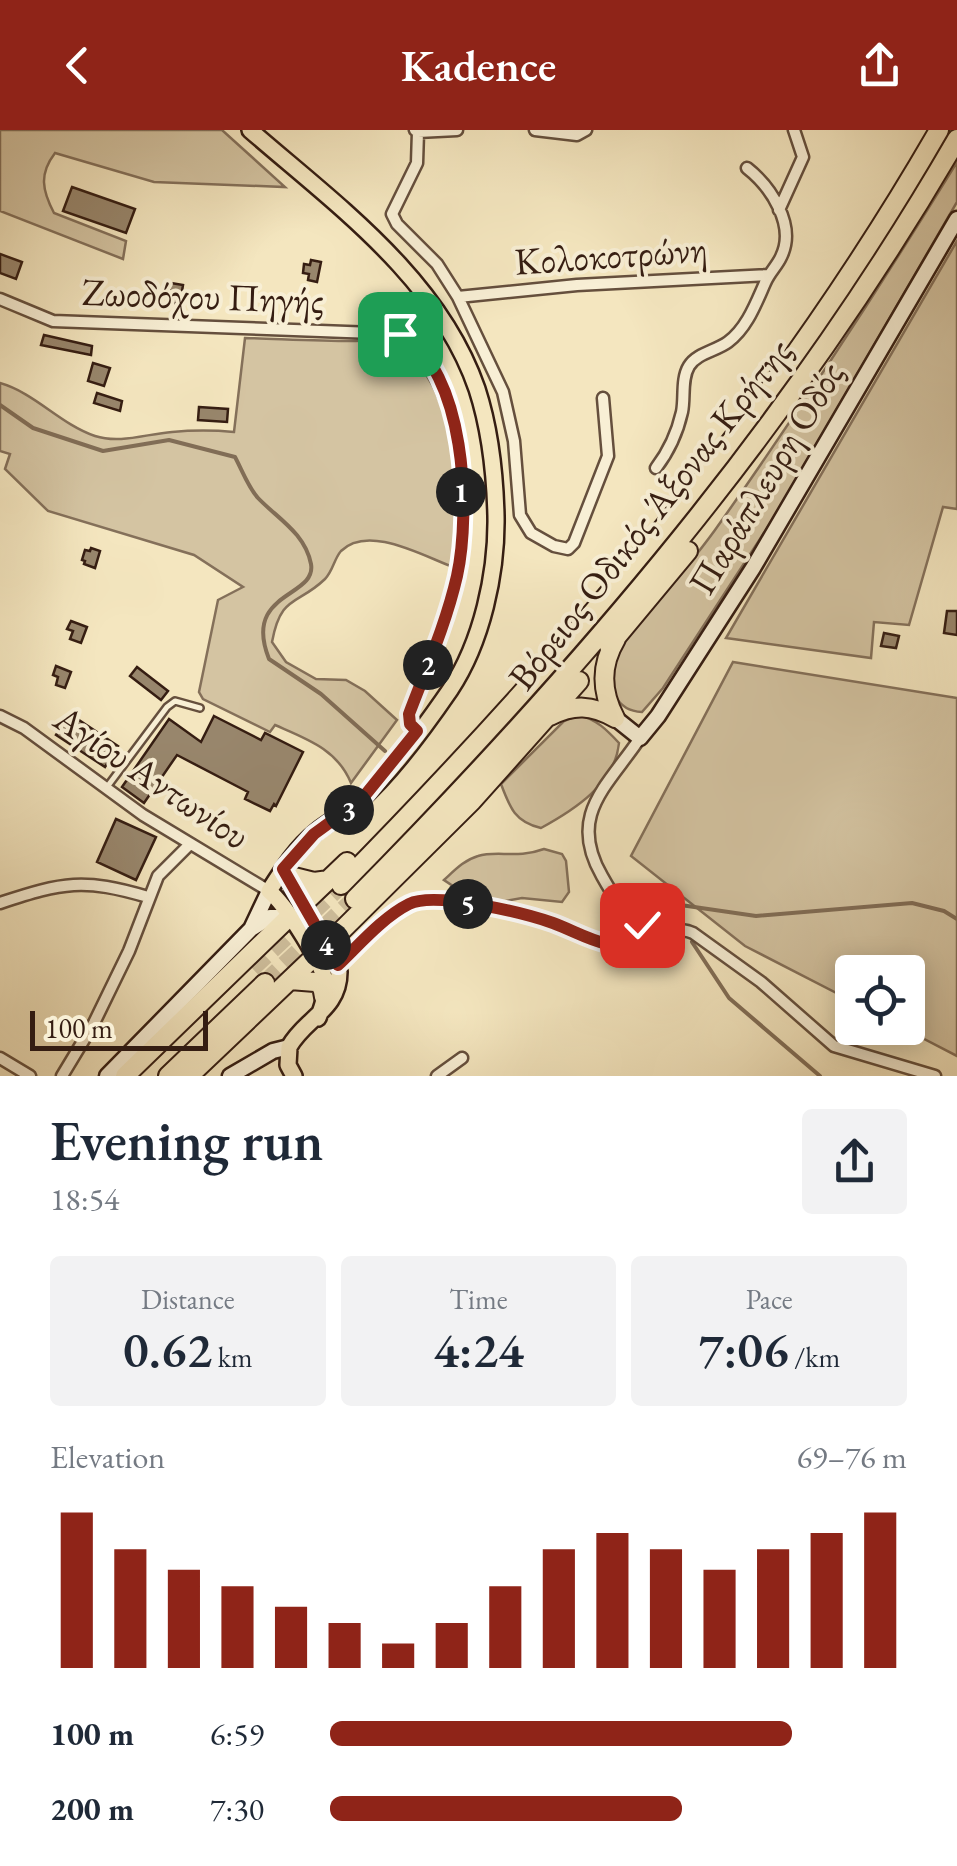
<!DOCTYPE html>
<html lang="en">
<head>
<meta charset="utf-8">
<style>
	:root { --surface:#fff; --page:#f2f2f3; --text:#1f2937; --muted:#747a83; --accent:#8f2418 }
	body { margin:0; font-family:"EB Garamond",serif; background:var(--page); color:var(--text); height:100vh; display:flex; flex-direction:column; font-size:38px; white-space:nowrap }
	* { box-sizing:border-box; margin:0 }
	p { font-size:32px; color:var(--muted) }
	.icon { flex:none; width:55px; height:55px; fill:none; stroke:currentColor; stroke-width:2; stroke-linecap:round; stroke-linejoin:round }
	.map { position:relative; height:946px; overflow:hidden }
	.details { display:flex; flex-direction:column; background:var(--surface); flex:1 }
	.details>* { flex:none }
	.buttons { position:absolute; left:835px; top:825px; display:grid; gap:20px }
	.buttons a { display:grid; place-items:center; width:90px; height:90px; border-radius:10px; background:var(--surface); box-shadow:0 5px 25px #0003; font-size:50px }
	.scale { position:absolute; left:30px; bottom:25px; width:178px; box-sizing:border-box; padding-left:10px; border:5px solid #351d12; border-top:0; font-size:28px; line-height:35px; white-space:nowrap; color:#351d12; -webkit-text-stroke:8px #f8efd5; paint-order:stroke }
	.pin { position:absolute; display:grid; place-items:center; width:85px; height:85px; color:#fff; margin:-42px; border-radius:20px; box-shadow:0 5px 15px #0006 }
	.km { position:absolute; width:50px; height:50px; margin:-25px; border-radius:50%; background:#222; color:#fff; font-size:28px; line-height:50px; text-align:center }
	.round { display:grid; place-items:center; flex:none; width:105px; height:105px; border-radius:10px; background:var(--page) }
	.summary { display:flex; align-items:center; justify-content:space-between; height:170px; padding:0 50px }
	h1 { font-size:55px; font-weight:600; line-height:75px }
	.stats { display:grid; grid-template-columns:repeat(3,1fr); gap:15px; height:170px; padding:10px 50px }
	.stats div { display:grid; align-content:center; border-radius:10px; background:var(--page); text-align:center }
	.stats b { font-size:50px; font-weight:600 }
	.stats small { font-size:28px; font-weight:400 }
	.stats p { font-size:28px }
	.chart { height:280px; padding:20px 50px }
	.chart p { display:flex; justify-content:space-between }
	.chart svg { width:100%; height:180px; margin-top:10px; stroke:var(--accent); stroke-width:6 }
	ul { padding:0 50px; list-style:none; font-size:32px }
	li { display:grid; grid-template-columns:160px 120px 1fr; align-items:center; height:75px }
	li i { height:25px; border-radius:12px; background:var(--accent) }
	header { display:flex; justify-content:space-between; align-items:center; height:130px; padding:0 50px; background:var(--accent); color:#fff; font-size:45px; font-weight:600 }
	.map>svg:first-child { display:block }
	.green { fill:#d4c4a2; stroke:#84705a; stroke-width:2.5 }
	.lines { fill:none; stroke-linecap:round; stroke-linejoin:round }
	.stream { stroke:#816d56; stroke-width:4 }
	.building { fill:#98866c; stroke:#351d12; stroke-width:2.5 }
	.highway-tunnel { stroke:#cebe9c; stroke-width:18; stroke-dasharray:18 9; stroke-linecap:butt }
	.lane-casing { stroke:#654f3d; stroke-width:10 }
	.street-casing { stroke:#654f3d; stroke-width:15 }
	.secondary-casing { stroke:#351d12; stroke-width:19 }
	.primary-casing { stroke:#351d12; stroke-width:20 }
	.highway-casing { stroke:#351d12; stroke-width:22 }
	.lane { stroke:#f8efd5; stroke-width:5 }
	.street { stroke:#f8efd5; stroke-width:10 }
	.secondary { stroke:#f8efd5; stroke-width:14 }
	.primary { stroke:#f4e6bf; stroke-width:15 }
	.highway { stroke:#f4e6bf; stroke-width:18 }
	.route-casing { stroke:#fff; stroke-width:20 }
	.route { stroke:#8f2418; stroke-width:12 }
	.labels { text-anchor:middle; stroke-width:8; stroke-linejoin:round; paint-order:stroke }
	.street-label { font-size:38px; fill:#351d12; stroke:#f8efd5 }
</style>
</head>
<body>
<header><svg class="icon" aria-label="back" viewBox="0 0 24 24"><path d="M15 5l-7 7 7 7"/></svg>Kadence<svg class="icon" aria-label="share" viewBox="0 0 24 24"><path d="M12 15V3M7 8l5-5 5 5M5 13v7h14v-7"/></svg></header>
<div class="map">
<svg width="957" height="946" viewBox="0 0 957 946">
	<rect width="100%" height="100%" fill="#f4e6bf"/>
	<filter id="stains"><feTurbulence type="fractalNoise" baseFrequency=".002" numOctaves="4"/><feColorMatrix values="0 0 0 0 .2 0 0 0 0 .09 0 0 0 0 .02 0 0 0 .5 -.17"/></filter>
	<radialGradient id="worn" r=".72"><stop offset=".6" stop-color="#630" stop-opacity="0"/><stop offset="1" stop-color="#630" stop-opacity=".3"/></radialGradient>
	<!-- green -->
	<path class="green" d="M0,0H222L285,57L154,52L55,23C39,44 42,60 54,83L126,111L123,129L0,81Z
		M957,32V72L775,386L663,558L642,582C616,581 606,556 614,533C619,514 636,497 648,483C671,456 694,429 715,400C800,280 880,157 957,32Z
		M957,111V379L943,377L909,495L874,492L871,528L726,508Z
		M245,208C281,209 317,211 352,211C362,211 373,209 383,212C462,236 458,370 453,437C423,426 368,394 341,421C334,429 333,441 325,449C297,476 281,464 272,512L286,532L316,549L346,550L365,561L397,590L351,653C337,619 307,609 275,595L270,602L203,569L199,562L218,470L243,457L194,425L48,381L5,339L10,324L0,321V253C35,263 60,294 95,306C120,314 146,304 172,302C193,300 213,300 234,302Z
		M733,532L957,568V926L903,898H908V842H852V871L745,816L631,726Z
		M579,585C596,589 607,600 619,613C615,654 574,680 541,698C515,692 510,678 501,654L564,591Z
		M544,719L562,724L566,731L569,762L562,772L522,768L495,773L471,768L444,750C454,741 464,730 478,726C497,720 517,729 544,719Z"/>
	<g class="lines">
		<!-- stream -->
		<path class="stream" d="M0,275L33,298L103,321L169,310L235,327C242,340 248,357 258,368C277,388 305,403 311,434C317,468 242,461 269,529L321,564L385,621
			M660,772L756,786L912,773L944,781L957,789
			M660,772L674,785
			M692,812L729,868L820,946"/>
	</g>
	<!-- building -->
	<path class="building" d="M72,57L135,79L126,103L63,81Z
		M0,124L22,132L16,149L0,143Z
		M311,130L321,132L317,152L308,150L309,144L303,143L304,134L310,135Z
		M171,153L183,155L180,174L167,172Z
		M44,205L92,216L91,225L41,215Z
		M93,233L110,238L104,256L88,251Z
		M97,263L122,271L120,281L94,273Z
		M199,277L228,279L227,292L198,290Z
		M91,418L100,421L95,438L84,434L85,431L82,430L85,420L90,421Z
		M947,481H957V505L944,503Z
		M71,491L87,497L81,513L70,509L73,501L67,499Z
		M884,503L899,506L896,518L881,516Z
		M56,536L71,542L65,558L56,555L58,547L53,545Z
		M137,537L168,561L161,570L130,546Z
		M70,584L118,616L105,637L56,605Z
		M214,586L261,610L265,603L303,622L276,676L274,674L270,681L245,669L248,662L177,625L144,673L122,657L169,589L201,612Z
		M116,689L156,707L136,750L97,732Z"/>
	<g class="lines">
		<!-- highway-tunnel -->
		<path class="highway-tunnel" d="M252,838L341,755
			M265,853L355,769"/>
		<!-- lane casing -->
		<g class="lane-casing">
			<path id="lane" d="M107,657L167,577L175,571L200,578"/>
		</g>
		<!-- street casing -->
		<g class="street-casing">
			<path id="street" d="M415,0L418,2L417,33L392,84L397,94L437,134L458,167L503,262L514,311L520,385L531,403L554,416L568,419L574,413L608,326L603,268
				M535,0L577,5L586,0
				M418,2L457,0
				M779,80L803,27L794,0
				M458,167L577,155L768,145
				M0,169L53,191L400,204C466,239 471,382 457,446C446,493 426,538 409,584L411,594L417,601
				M656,338C669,321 677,304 682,282C685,268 681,249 689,236C697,223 716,221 728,212C747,198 756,173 765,153C769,143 777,136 781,127C797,95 770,56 747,38
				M0,586L24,598L143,685L269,761
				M640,608C607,657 567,685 602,746C612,764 623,782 641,794C657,805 676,795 693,803L761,852L834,916L935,946
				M0,773C64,752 83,748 148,767
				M338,835C359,815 383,787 409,774C435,761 524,783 553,793C583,804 610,824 641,811L650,798
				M0,928L30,946
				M62,946L94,893L129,821L158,746L190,714
				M437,946L462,928"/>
		</g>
		<!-- secondary casing -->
		<g class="secondary-casing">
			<path id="secondary" d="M615,588L640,608L658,586L753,438L957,89
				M251,799L269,761
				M107,946L251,799L270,787H289
				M230,946L273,921L289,917"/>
		</g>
		<!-- primary casing -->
		<g class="primary-casing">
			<path id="primary" d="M250,0C335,74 439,148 477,259C490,299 495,345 496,386C497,443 482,512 450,560C426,595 391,643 359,671C346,683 330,691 316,702C296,718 283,739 269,761C285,774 326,837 326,857C326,867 322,878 318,888
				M284,741L339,842C339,880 305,888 289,917L288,935L294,946"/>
		</g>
		<!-- highway casing -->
		<g class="highway-casing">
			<path id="highway" d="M609,516L688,421
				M550,586C574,574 592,575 615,588
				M615,588C601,561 600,536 616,509
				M286,745L314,752L329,750
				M341,755C567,525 777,281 939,0
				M355,769C584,538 794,291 957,9
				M302,775L347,732
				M327,815L472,671L579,551
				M290,850L315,852L322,856L324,867
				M125,946L289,787
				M168,946L265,853
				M189,946L314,827"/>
		</g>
		<!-- lane -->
		<use href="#lane" class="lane"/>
		<!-- street -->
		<use href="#street" class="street"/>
		<!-- secondary -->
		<use href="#secondary" class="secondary"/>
		<!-- primary -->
		<use href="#primary" class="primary"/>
		<!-- highway -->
		<use href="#highway" class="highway"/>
	</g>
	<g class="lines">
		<!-- route casing -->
		<g class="route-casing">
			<path id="route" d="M400,204C466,239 471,382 457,446C446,494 426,539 409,584L410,594L417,601L362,669L314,704L283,739L338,835C359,815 383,787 409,774C435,761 524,783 553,793C583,804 610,824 641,811L650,798L642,795"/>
		</g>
		<!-- route -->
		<use href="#route" class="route"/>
	</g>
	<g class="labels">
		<!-- street labels -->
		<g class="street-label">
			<text transform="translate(611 125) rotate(-4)" y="13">Κολοκοτρώνη</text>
			<text transform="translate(203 166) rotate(2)" y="13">Ζωοδόχου Πηγής</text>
			<text transform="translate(766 348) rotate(-59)" y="13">Παράπλευρη Οδός</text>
			<text transform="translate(650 384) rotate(-52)" y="13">Βόρειος Οδικός Άξονας Κρήτης</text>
			<text transform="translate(152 647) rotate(34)" y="13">Αγίου Αντωνίου</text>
		</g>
	</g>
	<rect width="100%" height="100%" filter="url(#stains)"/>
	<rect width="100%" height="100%" fill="url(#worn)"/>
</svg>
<div class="buttons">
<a><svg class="icon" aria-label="locate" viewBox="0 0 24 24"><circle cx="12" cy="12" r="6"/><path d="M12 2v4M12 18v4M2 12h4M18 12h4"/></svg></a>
</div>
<div class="scale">100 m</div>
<div class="pin" style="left:400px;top:204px;background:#1e9e55"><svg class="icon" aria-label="arrive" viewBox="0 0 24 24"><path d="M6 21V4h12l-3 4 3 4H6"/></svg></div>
<div class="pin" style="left:642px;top:795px;background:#d93025"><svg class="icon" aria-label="check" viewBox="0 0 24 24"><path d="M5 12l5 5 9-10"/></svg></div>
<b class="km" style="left:461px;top:362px">1</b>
<b class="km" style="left:428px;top:535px">2</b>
<b class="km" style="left:349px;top:680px">3</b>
<b class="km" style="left:326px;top:815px">4</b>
<b class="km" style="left:468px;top:774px">5</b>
</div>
<section class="details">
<div class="summary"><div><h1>Evening run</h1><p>18:54</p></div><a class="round"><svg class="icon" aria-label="share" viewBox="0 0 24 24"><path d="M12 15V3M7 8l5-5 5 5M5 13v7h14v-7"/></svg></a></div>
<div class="stats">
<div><p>Distance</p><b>0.62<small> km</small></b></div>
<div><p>Time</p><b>4:24</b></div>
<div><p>Pace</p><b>7:06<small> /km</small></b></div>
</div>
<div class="chart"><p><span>Elevation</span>69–76 m</p>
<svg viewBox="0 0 160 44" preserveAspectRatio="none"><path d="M5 44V6M15 44V15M25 44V20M35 44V24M45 44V29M55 44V33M65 44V38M75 44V33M85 44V24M95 44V15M105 44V11M115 44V15M125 44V20M135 44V15M145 44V11M155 44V6"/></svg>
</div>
<ul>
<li><b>100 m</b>6:59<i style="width:80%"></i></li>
<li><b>200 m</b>7:30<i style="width:61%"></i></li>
</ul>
</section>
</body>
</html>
